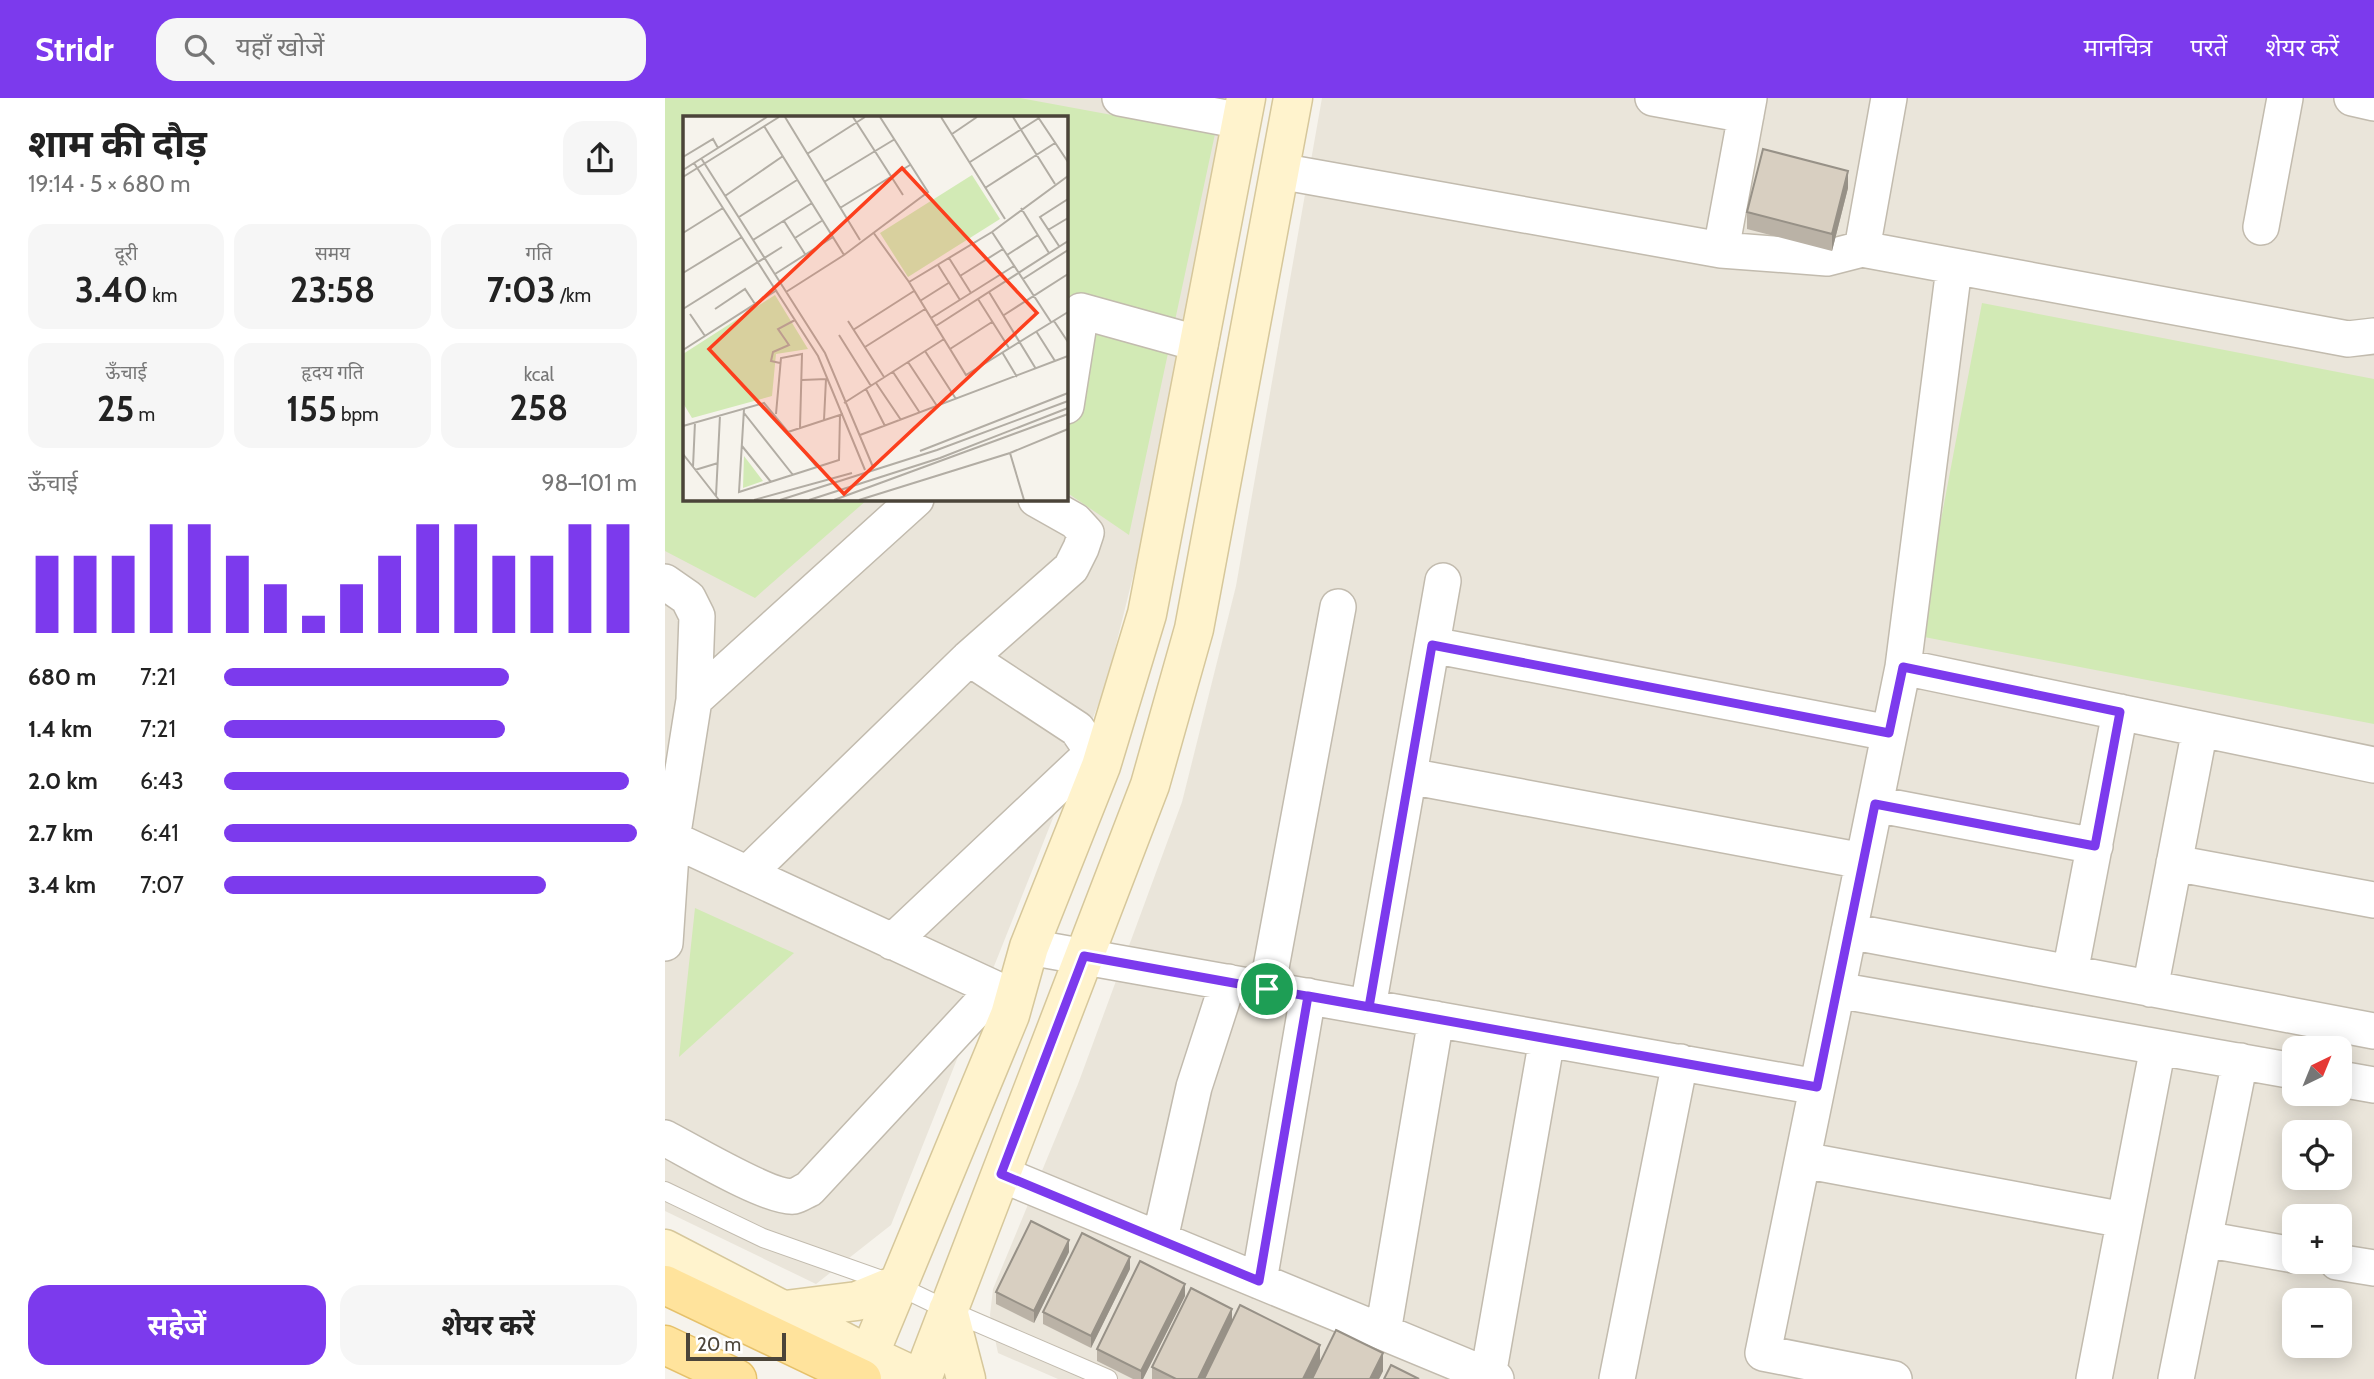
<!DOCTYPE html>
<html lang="hi">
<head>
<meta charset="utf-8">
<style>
	:root { --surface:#fff; --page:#f6f6f6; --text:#222; --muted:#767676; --accent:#7c3aed }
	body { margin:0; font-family:Cabin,"Noto Sans Devanagari",sans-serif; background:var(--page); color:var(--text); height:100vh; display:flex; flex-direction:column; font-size:26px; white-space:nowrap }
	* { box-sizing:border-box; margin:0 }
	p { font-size:23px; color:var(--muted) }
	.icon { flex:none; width:38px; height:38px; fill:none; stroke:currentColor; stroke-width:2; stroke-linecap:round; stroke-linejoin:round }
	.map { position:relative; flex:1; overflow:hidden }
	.sheet { display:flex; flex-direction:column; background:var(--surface); width:665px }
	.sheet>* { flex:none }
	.needle { width:46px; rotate:43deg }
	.buttons { position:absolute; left:1617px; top:938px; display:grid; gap:14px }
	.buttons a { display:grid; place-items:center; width:70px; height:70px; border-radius:14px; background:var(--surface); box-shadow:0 4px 18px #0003; font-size:35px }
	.scale { position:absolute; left:21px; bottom:18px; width:100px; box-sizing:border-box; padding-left:7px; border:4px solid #4b4439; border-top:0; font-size:19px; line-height:24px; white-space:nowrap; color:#4b4439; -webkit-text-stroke:5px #fff; paint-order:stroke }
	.pin { position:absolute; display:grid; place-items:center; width:60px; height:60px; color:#fff; margin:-30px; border:4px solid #fff; border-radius:50%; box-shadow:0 2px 7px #0007 }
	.round { display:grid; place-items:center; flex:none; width:74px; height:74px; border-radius:21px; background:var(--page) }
	.head { display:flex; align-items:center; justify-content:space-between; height:119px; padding:0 28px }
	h1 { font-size:38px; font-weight:700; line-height:52px }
	.figures { display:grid; grid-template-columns:repeat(3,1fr); gap:10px; height:119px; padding:7px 28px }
	.figures div { display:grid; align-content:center; border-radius:18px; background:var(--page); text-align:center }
	.figures b { font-size:35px; font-weight:700 }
	.figures small { font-size:19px; font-weight:400 }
	.figures p { font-size:19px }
	.chart { height:196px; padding:14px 28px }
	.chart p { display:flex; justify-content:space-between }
	.chart svg { width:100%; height:126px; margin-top:7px; stroke:var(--accent); stroke-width:6 }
	.action { display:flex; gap:14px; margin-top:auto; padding:14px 28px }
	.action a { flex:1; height:80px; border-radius:21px; background:var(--accent); color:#fff; font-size:28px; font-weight:700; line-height:80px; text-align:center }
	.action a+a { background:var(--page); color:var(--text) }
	ul { padding:0 28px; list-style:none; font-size:23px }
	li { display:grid; grid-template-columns:112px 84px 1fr; align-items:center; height:52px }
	li i { height:18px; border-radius:9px; background:var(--accent) }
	header { display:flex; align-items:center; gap:42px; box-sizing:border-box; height:98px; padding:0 35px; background:var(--accent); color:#fff }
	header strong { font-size:33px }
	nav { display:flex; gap:38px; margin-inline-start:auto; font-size:24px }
	.search { width:490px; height:63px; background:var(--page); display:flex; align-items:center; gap:18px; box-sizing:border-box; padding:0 24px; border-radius:21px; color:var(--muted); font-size:26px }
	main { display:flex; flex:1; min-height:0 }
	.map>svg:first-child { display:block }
	.residential { fill:#eae5da; fill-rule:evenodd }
	.green { fill:#d2eab5 }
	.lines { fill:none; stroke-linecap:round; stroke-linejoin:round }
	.lane-casing { stroke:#c2bbae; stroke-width:20 }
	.street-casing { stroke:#c2bbae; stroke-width:38 }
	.secondary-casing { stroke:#d6c79b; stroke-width:41 }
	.primary-casing { stroke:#e6c16a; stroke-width:41 }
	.lane { stroke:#fff; stroke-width:18 }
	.street { stroke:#fff; stroke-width:35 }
	.secondary { stroke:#fff3cd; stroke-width:38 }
	.primary { stroke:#ffe39c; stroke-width:38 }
	.wall { fill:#bab2a6 }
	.shaded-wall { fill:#979187 }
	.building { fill:#d8cfc1; stroke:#979187; stroke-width:2 }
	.route-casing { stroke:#fff; stroke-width:14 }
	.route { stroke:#7c3aed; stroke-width:9 }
	.inset-road { fill:none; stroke:#b2ada4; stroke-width:2 }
	.view { fill:#fc3f1d; fill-opacity:0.15; stroke:#fc3f1d; stroke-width:3.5 }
	.inset-edge { fill:none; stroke:#4b4439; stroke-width:3.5 }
</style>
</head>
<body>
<header>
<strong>Stridr</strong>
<div class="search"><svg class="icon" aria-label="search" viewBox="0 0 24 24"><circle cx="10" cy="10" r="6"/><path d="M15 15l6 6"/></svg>यहाँ खोजें</div>
<nav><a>मानचित्र</a><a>परतें</a><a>शेयर करें</a></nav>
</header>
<main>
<section class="sheet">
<div class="head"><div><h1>शाम की दौड़</h1><p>19:14 · 5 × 680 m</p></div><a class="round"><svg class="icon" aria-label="share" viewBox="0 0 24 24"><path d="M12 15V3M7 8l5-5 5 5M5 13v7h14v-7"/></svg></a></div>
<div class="figures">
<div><p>दूरी</p><b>3.40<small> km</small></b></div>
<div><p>समय</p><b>23:58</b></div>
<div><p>गति</p><b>7:03<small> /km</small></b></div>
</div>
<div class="figures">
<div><p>ऊँचाई</p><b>25<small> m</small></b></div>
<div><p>हृदय गति</p><b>155<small> bpm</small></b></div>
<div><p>kcal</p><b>258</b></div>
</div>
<div class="chart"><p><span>ऊँचाई</span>98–101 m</p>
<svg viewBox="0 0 160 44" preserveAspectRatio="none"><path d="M5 44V17M15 44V17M25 44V17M35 44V6M45 44V6M55 44V17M65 44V27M75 44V38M85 44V27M95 44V17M105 44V6M115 44V6M125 44V17M135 44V17M145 44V6M155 44V6"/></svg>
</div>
<ul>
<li><b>680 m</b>7:21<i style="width:69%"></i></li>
<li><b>1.4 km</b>7:21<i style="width:68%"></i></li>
<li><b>2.0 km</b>6:43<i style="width:98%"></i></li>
<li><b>2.7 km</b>6:41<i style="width:100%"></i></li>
<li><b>3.4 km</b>7:07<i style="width:78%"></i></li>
</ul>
<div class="action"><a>सहेजें</a><a>शेयर करें</a></div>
</section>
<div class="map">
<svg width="1709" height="1281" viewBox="0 0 1709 1281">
	<rect width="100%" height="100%" fill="#f6f3ec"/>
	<!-- residential -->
	<path class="residential" d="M0,0H566L480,430L441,587L226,1127L151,1186L0,1113ZM19,19H401V401H19Z
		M657,0H1709V1281H393L333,1255L325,1217L328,1191L413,986L517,704L571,488ZM1629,950H1675V996H1629ZM1629,1034H1675V1080H1629ZM1629,1118H1675V1164H1629ZM1629,1202H1675V1248H1629Z"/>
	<!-- green -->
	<path class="green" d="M0,0H355L550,36L464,437L401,394V19H19V401H203L90,500L0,453Z
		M1317,205L1709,281V626L1254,538Z
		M30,810L129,855L14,959Z"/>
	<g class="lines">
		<!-- lane casing -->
		<g class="lane-casing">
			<path id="lane" d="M0,1093L98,1140L231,1187L283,1212L443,1281"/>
		</g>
		<!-- street casing -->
		<g class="street-casing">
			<path id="street" d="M455,0L577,23
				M988,0L1081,17
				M1687,0L1709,5
				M614,73L1056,152L1084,0
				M1596,129L1620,0
				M1197,151L1224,0
				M1056,152L1162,160L1197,151L1683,241L1709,238
				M401,308L416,213L535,246
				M0,484L23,500L32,518L29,602L7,741L0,845
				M767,547L1224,635
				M1238,569L1289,170
				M29,602L251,401
				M744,678L1198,763
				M1210,706L1430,748
				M7,741L350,900
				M1509,765L1709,802
				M82,776L304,560L406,470L416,450L421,435L410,423L371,401
				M1184,833L1709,933
				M227,844L421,661L423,647L412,631L304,560
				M364,849L1152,989
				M1405,875L1455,614
				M602,891L673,509
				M1485,891L1535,631
				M1172,892L1629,973
				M703,909L778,483
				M1675,981L1709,987
				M0,1040C23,1052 107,1102 129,1098C134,1097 139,1093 144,1091L316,906L328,890
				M1138,1062L1459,1122
				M336,1076L831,1281
				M495,1141L529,989L563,884
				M1539,1141L1629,1157
				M1672,1164L1709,1170
				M594,1183L643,898
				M718,1234L771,921
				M823,1278L882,941
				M952,1281L1015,964
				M1229,1281L1098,1255L1238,569L1709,667
				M1429,1281L1493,949
				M1511,1281L1575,963"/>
		</g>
		<!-- secondary casing -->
		<g class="secondary-casing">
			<path id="secondary" d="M0,1151L204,1257L255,1281
				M120,1212L192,1203L231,1187
				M283,1212L301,1281
				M204,1257L345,917L364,849L436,668L482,516L581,0
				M257,1281L485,687L529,531L628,0"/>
		</g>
		<!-- primary casing -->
		<g class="primary-casing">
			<path id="primary" d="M0,1187L197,1281
				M0,1247L72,1281"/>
		</g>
		<!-- lane -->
		<use href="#lane" class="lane"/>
		<!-- street -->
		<use href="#street" class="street"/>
		<!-- secondary -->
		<use href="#secondary" class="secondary"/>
		<!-- primary -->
		<use href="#primary" class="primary"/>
	</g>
	<!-- wall -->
	<path class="wall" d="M1183,90L1167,153L1082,131V114Z
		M404,1154L369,1225L331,1206V1194Z
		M465,1171L426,1250L378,1226V1214Z
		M520,1198L478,1281H468L432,1263V1251Z
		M567,1223L655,1265L718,1273L714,1281H487V1269Z"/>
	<!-- shaded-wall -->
	<path class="shaded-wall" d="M1183,73V90L1167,153V136Z
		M404,1142V1154L369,1225V1213Z
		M465,1159V1171L426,1250V1238Z
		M520,1186V1198L478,1281H476V1273Z
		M567,1211V1223L539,1281H533Z
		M655,1247V1265L647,1281H638Z
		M718,1255V1273L714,1281H705Z"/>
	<!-- building -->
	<path class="building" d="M1098,51L1183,73L1167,136L1082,114Z
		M366,1123L404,1142L369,1213L331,1194Z
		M417,1135L465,1159L426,1238L378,1214Z
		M475,1163L520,1186L476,1273L432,1251Z
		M526,1190L567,1211L533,1281H511L487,1269Z
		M575,1207L655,1247L638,1281H539Z
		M671,1232L718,1255L705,1281H647Z
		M726,1267L754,1281H719Z"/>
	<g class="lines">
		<!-- route casing -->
		<g class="route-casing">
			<path id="route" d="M602,891L419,858L336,1076L594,1183L643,898L1152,989L1210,706L1430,748L1455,614L1238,569L1224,635L767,547L704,909L602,891"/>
		</g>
		<!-- route -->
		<use href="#route" class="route"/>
	</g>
	<!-- overview -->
	<g transform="translate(18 18)">
		<rect width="385" height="385" fill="#f6f3ec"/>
		<path d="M289,59L317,103L225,161L197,117ZM92,179L125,233L93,238L89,280L9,302L0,287V238ZM61,340L80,365L60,372Z" fill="#d2eab5"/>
		<path class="inset-road" d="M102,1L177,124M170,1L220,79M258,1L322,103M330,1L372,68M355,1L385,46M81,10L161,139L103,176M269,18L294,1M124,38L182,1M0,41L30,23L35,32M18,42L142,237L190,351M287,46L356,2M11,47L135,240L182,354M0,54L84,1M385,60L309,116L226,166L283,259L385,196M0,61L96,1M141,66L212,23M302,72L372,27M42,80L100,40M157,92L227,49M338,92L366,137M56,101L114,64M101,105L122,138M365,114L385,102M190,116L226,166M309,116L368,206M0,117L40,92M112,122L140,104M70,124L129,87M376,130L357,101L385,83M161,139L245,76L197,1M324,139L355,119M266,142L288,177M255,149L277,184M0,157L59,121M92,158L150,121M277,160L320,133M340,163L385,134M306,176L353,253M295,183L326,232M237,185L267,166M0,193L99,131M32,193L62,173L72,188M7,198L22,220M321,199L385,158M248,202L331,150M165,205L201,261M371,205L385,226M253,210L385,125M170,214L231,175M353,215L372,245M156,219L188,270M182,231L242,193M267,233L309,206M0,234L94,174M242,235L273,283M319,236L334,261M225,246L254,290M97,247L88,245L90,236L106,229L95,213L112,204M210,256L237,297M119,264L143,263L141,304M193,267L218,304M183,273L202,310M161,287L261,223M61,293L56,376L156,344L157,299M61,297L110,359M93,298L98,242L119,238L117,312M0,310L81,287L134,351M105,316L160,298M177,319L385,240M59,330L88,366M237,335L385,277M327,337L341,384M0,338L36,384M10,351L12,306M12,354L35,347M33,380L37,299M71,384L169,357M97,384L254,334L385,285M126,384L257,342L385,292M151,384L385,298M176,384L327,337L385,313"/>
		<path class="view" d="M219,52L354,197L161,378L26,233Z"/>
		<rect width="385" height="385" class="inset-edge"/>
	</g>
</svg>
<div class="buttons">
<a><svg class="needle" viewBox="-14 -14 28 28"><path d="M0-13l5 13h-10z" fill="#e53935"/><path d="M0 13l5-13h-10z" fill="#767676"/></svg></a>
<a><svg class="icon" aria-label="locate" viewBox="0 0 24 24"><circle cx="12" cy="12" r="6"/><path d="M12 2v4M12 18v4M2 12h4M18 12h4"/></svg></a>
<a>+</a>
<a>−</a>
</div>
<div class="scale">20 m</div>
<div class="pin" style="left:602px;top:891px;background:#1e9e55"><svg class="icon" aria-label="arrive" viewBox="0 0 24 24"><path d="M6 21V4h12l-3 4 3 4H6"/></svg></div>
</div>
</main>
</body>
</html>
